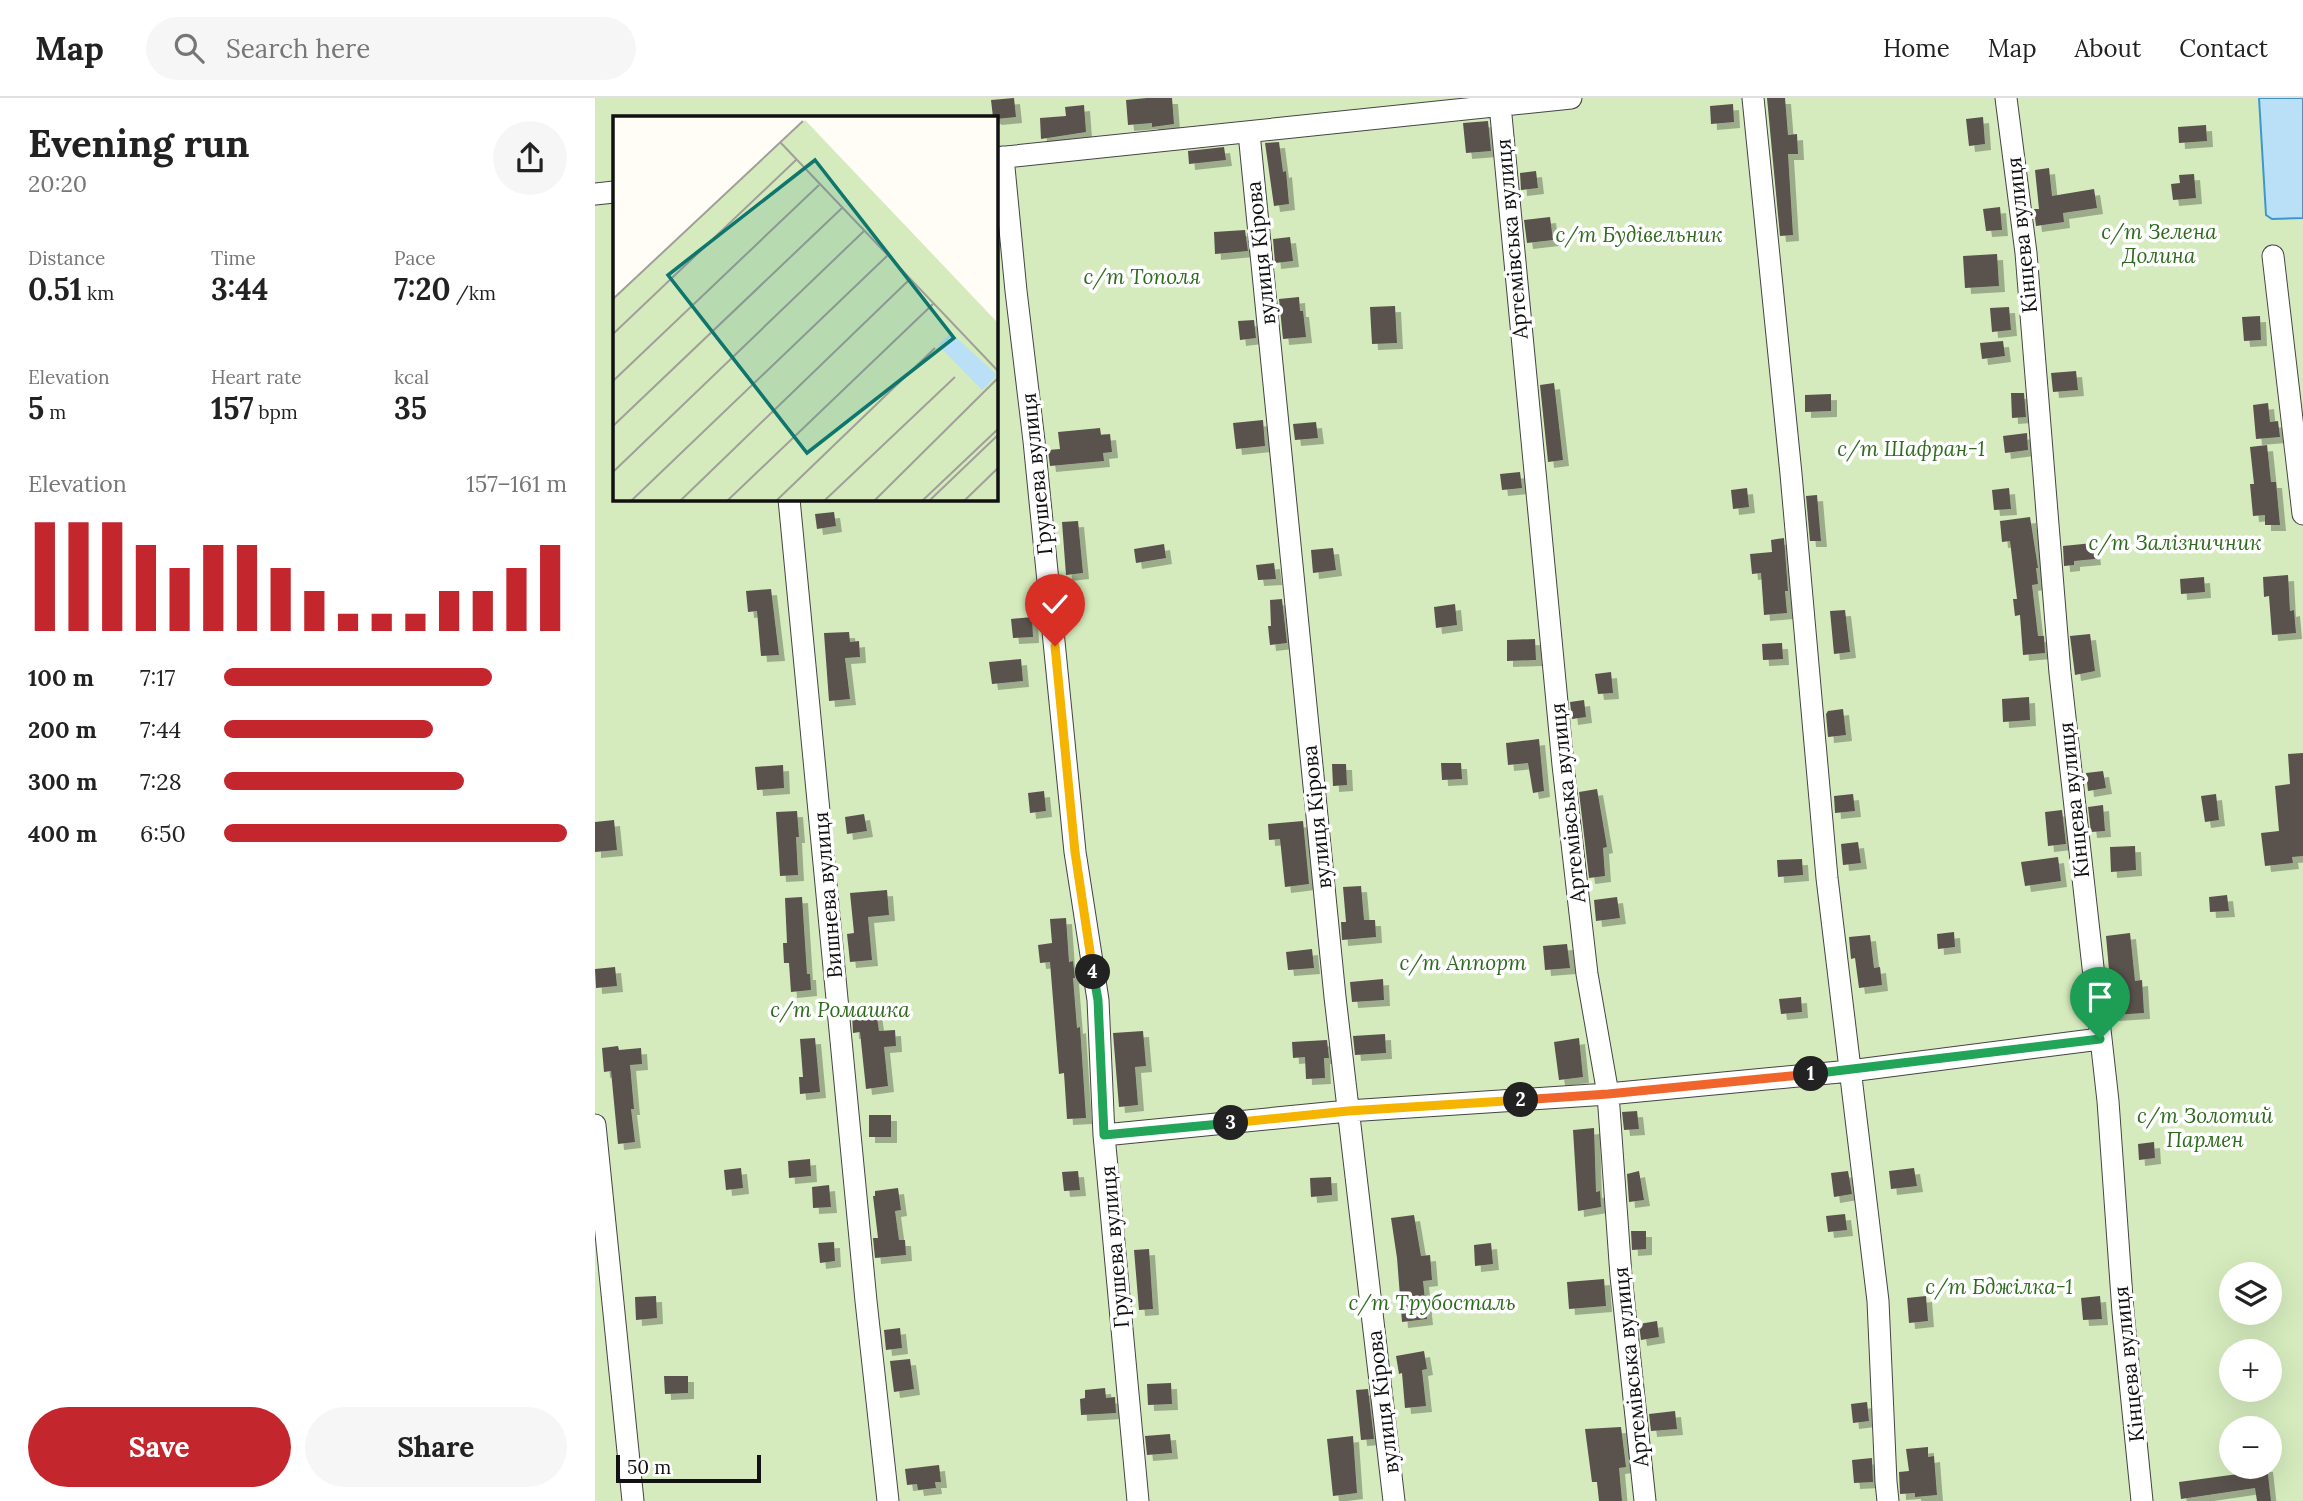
<!DOCTYPE html>
<html lang="en">
<head>
<meta charset="utf-8">
<style>
	:root { --surface:#fff; --page:#f6f6f6; --text:#222; --muted:#767676; --line:#e0e0e0; --accent:#c4262e }
	body { margin:0; font-family:Lora,serif; background:var(--page); color:var(--text); height:100vh; display:flex; flex-direction:column; font-size:26px; white-space:nowrap }
	* { box-sizing:border-box; margin:0 }
	p { font-size:23px; color:var(--muted) }
	.icon { flex:none; width:38px; height:38px; fill:none; stroke:currentColor; stroke-width:2; stroke-linecap:round; stroke-linejoin:round }
	.map { position:relative; flex:1; overflow:hidden }
	.panel { display:flex; flex-direction:column; background:var(--surface); width:595px }
	.panel>* { flex:none }
	.fabs { position:absolute; left:1624px; top:1164px; display:grid; gap:14px }
	.fabs a { display:grid; place-items:center; width:63px; height:63px; border-radius:50%; background:var(--surface); box-shadow:0 7px 28px #0002; font-size:35px }
	.scale { position:absolute; left:21px; bottom:18px; width:145px; box-sizing:border-box; padding-left:7px; border:4px solid #111; border-top:0; font-size:19px; line-height:24px; white-space:nowrap; color:#111; -webkit-text-stroke:5px #fff; paint-order:stroke }
	.pin { position:absolute; display:grid; place-items:center; width:60px; height:60px; color:#fff; margin:-72px -30px; border-radius:50% 50% 50% 0; rotate:-45deg; box-shadow:0 0 7px #0007 }
	.pin .icon { rotate:45deg }
	.km { position:absolute; width:35px; height:35px; margin:-18px; border-radius:50%; background:#222; color:#fff; font-size:19px; line-height:35px; text-align:center }
	.round { display:grid; place-items:center; flex:none; width:74px; height:74px; border-radius:37px; background:var(--page) }
	.headline { display:flex; align-items:center; justify-content:space-between; height:119px; padding:0 28px }
	h1 { font-size:38px; font-weight:800; line-height:52px }
	.stats { display:grid; grid-template-columns:repeat(3,1fr); gap:10px; height:119px; padding:7px 28px }
	.stats div { display:grid; align-content:center }
	.stats b { font-size:30px; font-weight:800 }
	.stats small { font-size:19px; font-weight:400 }
	.stats p { font-size:19px }
	.chart { height:196px; padding:14px 28px }
	.chart p { display:flex; justify-content:space-between }
	.chart svg { width:100%; height:126px; margin-top:7px; stroke:var(--accent); stroke-width:6 }
	.action { display:flex; gap:14px; margin-top:auto; padding:14px 28px }
	.action a { flex:1; height:80px; border-radius:42px; background:var(--accent); color:#fff; font-size:28px; font-weight:800; line-height:80px; text-align:center }
	.action a+a { background:var(--page); color:var(--text) }
	ul { padding:0 28px; list-style:none; font-size:23px }
	li { display:grid; grid-template-columns:112px 84px 1fr; align-items:center; height:52px }
	li i { height:18px; border-radius:9px; background:var(--accent) }
	header { display:flex; align-items:center; gap:42px; box-sizing:border-box; height:98px; padding:0 35px; background:var(--surface); border-bottom:2px solid var(--line) }
	header strong { font-size:33px }
	nav { display:flex; gap:38px; margin-inline-start:auto; font-size:24px }
	.search { width:490px; height:63px; background:var(--page); display:flex; align-items:center; gap:18px; box-sizing:border-box; padding:0 24px; border-radius:38px; color:var(--muted); font-size:26px }
	main { display:flex; flex:1; min-height:0 }
	.map>svg:first-child { display:block }
	.green { fill:#d5ebbd; fill-rule:evenodd }
	.water { fill:#b9e0f7; stroke:#3f96cf; stroke-width:2 }
	.building { fill:#5a524d; filter:url(#shadow) }
	.lines { fill:none; stroke-linecap:round; stroke-linejoin:round }
	.minor-casing { stroke:#444; stroke-width:23 }
	.minor { stroke:#fff; stroke-width:21 }
	.split-1-casing { stroke:#fff; stroke-width:14 }
	.split-2-casing { stroke:#fff; stroke-width:14 }
	.split-3-casing { stroke:#fff; stroke-width:14 }
	.split-4-casing { stroke:#fff; stroke-width:14 }
	.split-5-casing { stroke:#fff; stroke-width:14 }
	.split-1 { stroke:#22a559; stroke-width:9 }
	.split-2 { stroke:#f0652b; stroke-width:9 }
	.split-3 { stroke:#f5b400; stroke-width:9 }
	.split-4 { stroke:#22a559; stroke-width:9 }
	.split-5 { stroke:#f5b400; stroke-width:9 }
	.labels { text-anchor:middle; stroke-width:7; stroke-linejoin:round; paint-order:stroke }
	.park-label { font-size:21px; font-style:italic; fill:#2f6b1f; stroke:#fff }
	.street-label { font-size:21px; fill:#111; stroke:#fff }
	.inset-road { fill:none; stroke:#a09f9a; stroke-width:2 }
	.view { fill:#0f766e; fill-opacity:0.15; stroke:#0f766e; stroke-width:3.5 }
	.inset-edge { fill:none; stroke:#111; stroke-width:3.5 }
</style>
</head>
<body>
<header>
<strong>Map</strong>
<div class="search"><svg class="icon" aria-label="search" viewBox="0 0 24 24"><circle cx="10" cy="10" r="6"/><path d="M15 15l6 6"/></svg>Search here</div>
<nav><a>Home</a><a>Map</a><a>About</a><a>Contact</a></nav>
</header>
<main>
<section class="panel">
<div class="headline"><div><h1>Evening run</h1><p>20:20</p></div><a class="round"><svg class="icon" aria-label="share" viewBox="0 0 24 24"><path d="M12 15V3M7 8l5-5 5 5M5 13v7h14v-7"/></svg></a></div>
<div class="stats">
<div><p>Distance</p><b>0.51<small> km</small></b></div>
<div><p>Time</p><b>3:44</b></div>
<div><p>Pace</p><b>7:20<small> /km</small></b></div>
</div>
<div class="stats">
<div><p>Elevation</p><b>5<small> m</small></b></div>
<div><p>Heart rate</p><b>157<small> bpm</small></b></div>
<div><p>kcal</p><b>35</b></div>
</div>
<div class="chart"><p><span>Elevation</span>157–161 m</p>
<svg viewBox="0 0 160 44" preserveAspectRatio="none"><path d="M5 44V6M15 44V6M25 44V6M35 44V14M45 44V22M55 44V14M65 44V14M75 44V22M85 44V30M95 44V38M105 44V38M115 44V38M125 44V30M135 44V30M145 44V22M155 44V14"/></svg>
</div>
<ul>
<li><b>100 m</b>7:17<i style="width:78%"></i></li>
<li><b>200 m</b>7:44<i style="width:61%"></i></li>
<li><b>300 m</b>7:28<i style="width:70%"></i></li>
<li><b>400 m</b>6:50<i style="width:100%"></i></li>
</ul>
<div class="action"><a>Save</a><a>Share</a></div>
</section>
<div class="map">
<svg width="1708" height="1403" viewBox="0 0 1708 1403">
	<defs>
		<filter id="shadow"><feDropShadow dx="6" dy="6" stdDeviation="0" flood-color="#0004"/></filter>
	</defs>
	<rect width="100%" height="100%" fill="#fffdf5"/>
	<!-- green -->
	<path class="green" d="M0,0H1708V1403H0ZM19,19H401V401H19ZM1636,1176H1675V1214H1636ZM1636,1253H1675V1292H1636ZM1636,1330H1675V1368H1636Z"/>
	<!-- water -->
	<path class="water" d="M1664,0H1708V120L1677,121L1671,117Z"/>
	<!-- building -->
	<path class="building" d="M419,0L421,19L401,21L398,19L396,2Z
		M552,0H577L579,26L557,29V25L533,27L531,2Z
		M1172,0H1190L1193,37L1202,36L1203,56H1193L1198,137L1185,138Z
		M1138,6L1139,24L1116,26L1115,8Z
		M489,7L491,34L446,41L445,20L471,18L470,9Z
		M1388,19L1390,46L1374,48L1371,21Z
		M893,23L896,53L871,55L868,25Z
		M1611,27L1612,43L1584,45L1583,29Z
		M684,44L688,74L691,73L694,106L679,108L670,45Z
		M629,49L631,62L594,66L593,53Z
		M1454,70L1457,98L1499,91L1502,110L1468,115L1469,124L1441,128L1439,111H1444L1440,72Z
		M941,73L943,90L926,92L925,75Z
		M1599,76L1601,100L1578,102L1576,86L1585,85L1584,77Z
		M1405,109L1407,132L1391,133L1388,111Z
		M955,119L958,142L932,145L929,122Z
		M650,132L653,153L620,156L619,134Z
		M695,139L698,163L680,165L678,141Z
		M1402,156L1404,188L1370,190L1368,158Z
		M704,199L705,213H708L711,239L688,241L684,201Z
		M800,208L802,245L777,246L775,209Z
		M1414,209L1416,232L1397,234L1395,210Z
		M1665,218L1666,242L1649,243L1647,219Z
		M659,222L661,240L645,242L643,223Z
		M1408,243L1410,258L1387,261L1385,245Z
		M1481,273L1483,292L1458,294L1456,275Z
		M959,285L968,362L953,364L945,287Z
		M1416,295H1429L1431,319L1417,320Z
		M1236,296V313L1210,314V297Z
		M1673,305L1675,324L1683,323L1685,339L1661,341L1658,307Z
		M668,322L670,348L641,351L638,325Z
		M721,324L723,340L700,342L698,326Z
		M505,330L506,337L515,336L517,354L508,355L509,363L455,368L453,352L465,351L463,334Z
		M1432,335L1433,352L1410,355L1408,338Z
		M1672,347L1676,384H1681L1685,427H1670V417L1658,418L1655,386H1659L1655,349Z
		M925,374L927,390L907,392L905,376Z
		M1152,390L1154,409L1138,411L1136,392Z
		M1414,390L1416,411L1399,412L1397,392Z
		M1222,397L1226,443H1215L1211,398Z
		M239,414L241,428L222,431L220,416Z
		M1435,419L1443,470H1441L1443,486L1437,487L1443,538H1449L1450,555L1428,557L1425,517L1420,518L1418,501H1422L1415,443L1407,444L1405,423Z
		M483,423L488,475L471,477L467,424Z
		M1189,440L1193,493H1190L1192,515L1169,517L1166,475L1157,476L1155,456L1177,454L1176,442Z
		M1498,445L1500,461L1479,463V467L1469,468L1468,448Z
		M569,446L571,460L541,465L539,451Z
		M738,450L741,472L718,475L716,452Z
		M679,465L681,481L663,482L661,467Z
		M1693,477L1695,513L1699,512L1701,535L1677,537L1674,498L1669,499L1668,479Z
		M1609,479L1610,494L1586,496L1585,481Z
		M176,491L184,557L166,558L162,513L153,514L151,493Z
		M687,501L692,545L675,547L673,528H676L675,502Z
		M860,506L862,527L841,530L839,509Z
		M1250,512L1255,554L1239,556L1235,513Z
		M437,519L438,539L418,540L416,521Z
		M254,534L255,544L264,543L265,559L250,560L255,601L234,603L229,535Z
		M1495,536L1500,573L1480,577L1475,538Z
		M940,541L941,562L912,563V542Z
		M1187,545L1188,561L1168,562L1167,546Z
		M426,561L428,583L397,586L394,564Z
		M1016,574L1018,595L1003,596L1000,576Z
		M1434,599L1435,622L1408,624L1407,601Z
		M989,602L991,619L977,621L975,604Z
		M1248,611L1251,637L1233,639L1231,616L1233,613Z
		M944,641L949,693L938,695L933,665L913,667L911,645Z
		M1708,655V758L1697,759L1698,765L1670,768L1666,735L1684,733L1680,688L1695,686L1693,656Z
		M846,665H866L867,681L847,682Z
		M737,666H751L752,687L738,688Z
		M188,667L189,690L162,692L160,669Z
		M1508,673L1511,690L1493,693L1491,675Z
		M1002,691L1012,749L1008,750L1010,778L994,780L984,694Z
		M449,693L451,713L435,715L433,695Z
		M1258,696L1260,713L1240,715L1239,698Z
		M1621,696L1624,722L1610,724L1606,698Z
		M1508,707L1510,733L1496,734L1493,709Z
		M1467,712L1471,746L1453,748L1450,714Z
		M202,713L204,739H201L203,777L185,778L181,714Z
		M269,716L272,733L252,736L250,719Z
		M19,722L22,752L0,754V724Z
		M708,723L714,786L690,789L685,741L674,742L673,726Z
		M1263,744L1266,765L1248,767L1246,746Z
		M1540,748L1541,772L1516,774L1515,749Z
		M1463,759L1466,783L1430,788L1426,764Z
		M1207,761L1208,777L1183,779L1182,762Z
		M766,788L769,822H780L781,839L747,842L746,824H751L748,789Z
		M292,792L294,817L273,819L277,862L255,864L252,836L259,835L255,795Z
		M1632,797L1634,813L1615,814L1614,799Z
		M207,799L212,876H215L216,892L196,894L194,865H189L188,845H192L190,800Z
		M1022,799L1025,820L1001,823L999,802Z
		M471,820L474,864L478,863L480,880H478L482,930L485,929L491,1020L472,1021L469,975L464,976L455,864L445,865L443,847L457,845L455,821Z
		M1359,834L1360,849L1343,851L1342,836Z
		M1535,835L1540,883L1547,882L1549,915L1518,917L1511,838Z
		M1275,837L1279,870L1285,869L1287,887L1264,890L1260,860L1256,861L1254,839Z
		M972,846L975,870L950,872L948,848Z
		M717,851L719,870L693,872L691,854Z
		M20,869L22,888L1,890L0,871Z
		M788,881L789,902L757,904L755,884Z
		M1206,899L1207,914L1186,916L1184,901Z
		M281,913L284,933L300,932L301,948L289,949L293,988L271,991L265,934L258,935L257,916Z
		M548,933L551,968L540,969L543,1007L524,1009L518,935Z
		M790,936L791,955L760,957L758,938Z
		M220,940L225,994L205,996L204,979H208L205,941Z
		M984,940L988,979L964,982L959,944Z
		M732,942L734,960H729L730,980L711,981L710,959L698,960L697,944Z
		M23,948L24,952L46,950L47,966L35,967L39,1011H36L40,1044L23,1046L16,973L9,974L7,950Z
		M1042,1013L1044,1031L1029,1032L1027,1014Z
		M274,1017H296V1039H274Z
		M999,1030L1001,1094L1005,1093L1006,1109L983,1113L978,1032Z
		M1559,1044L1560,1060L1544,1062L1543,1046Z
		M215,1061L216,1078L194,1080L193,1063Z
		M146,1070L148,1090L131,1092L129,1072Z
		M1319,1070L1322,1088L1296,1091L1294,1073Z
		M483,1073L485,1092L469,1093L467,1074Z
		M1044,1073L1049,1102L1034,1104L1032,1076Z
		M1253,1073L1257,1096L1239,1099L1236,1075Z
		M736,1079L737,1097L716,1099L715,1080Z
		M234,1087L236,1109L218,1110L217,1089Z
		M303,1090L306,1112L300,1113L304,1142H310L311,1157L280,1160L278,1140H283L278,1098H280V1093Z
		M1250,1116L1252,1132L1233,1134L1231,1118Z
		M819,1117L826,1158L835,1157L837,1182L828,1183L832,1221L807,1224L802,1160L796,1120Z
		M1036,1133H1051V1151L1037,1152Z
		M239,1144L240,1163L225,1165L223,1145Z
		M896,1145L898,1166L880,1168L879,1147Z
		M554,1151L558,1211L544,1212L539,1152Z
		M1009,1181L1011,1208L974,1211L972,1184Z
		M61,1198L62,1220L41,1222L40,1199Z
		M1331,1198L1333,1223L1314,1225L1312,1200Z
		M1505,1198L1507,1221L1488,1222L1486,1200Z
		M1062,1223L1064,1239L1046,1242L1044,1226Z
		M305,1230L307,1250L291,1252L289,1232Z
		M829,1253L832,1271L827,1272L831,1308L810,1310L807,1275L804,1276L801,1258Z
		M315,1261L319,1291L299,1294L295,1263Z
		M69,1278H93V1295L70,1296Z
		M576,1285L577,1306L553,1307L552,1286Z
		M510,1290L511,1300L520,1299L521,1315L486,1317L485,1301L490,1300V1292Z
		M773,1291L779,1341L766,1342L761,1292Z
		M1272,1304L1274,1323L1258,1325L1256,1306Z
		M1080,1313L1082,1331L1056,1333L1054,1316Z
		M1026,1329L1031,1369L1024,1370L1027,1403H1004L1002,1384H997L990,1331Z
		M575,1336L577,1355L552,1357L550,1338Z
		M758,1338L762,1395L738,1398L732,1341Z
		M1333,1349V1359L1339,1358L1342,1397L1320,1399V1395L1305,1396L1304,1374L1314,1373L1311,1351Z
		M1277,1360L1278,1384L1259,1385L1257,1362Z
		M344,1367L346,1384H340L341,1390L323,1392L322,1386L312,1387L310,1371Z
		M1657,1368H1672L1676,1403H1662L1660,1390L1586,1401L1584,1384L1658,1374Z"/>
	<g class="lines">
		<!-- minor casing -->
		<g class="minor-casing">
			<path id="minor" d="M1158,0L1196,376L1232,780L1283,1203L1291,1384L1293,1403
				M1411,0L1431,155L1465,575L1513,1003L1528,1214L1547,1403
				M905,7L968,667L992,876L1013,996L1026,1178L1050,1403
				M654,35L740,899L799,1403
				M408,59L421,193L439,343L480,754L503,902L509,1037L543,1403
				M401,60L976,0
				M0,96L19,94
				M1678,158L1708,416
				M194,401L271,1203L293,1403
				M0,1027L38,1403
				M509,1037L753,1013L1013,996L1255,973L1505,941"/>
		</g>
		<!-- minor -->
		<use href="#minor" class="minor"/>
	</g>
	<g class="lines">
		<!-- split-1 casing -->
		<g class="split-1-casing">
			<path id="split-1" d="M1216,976L1505,941"/>
		</g>
		<!-- split-2 casing -->
		<g class="split-2-casing">
			<path id="split-2" d="M926,1002L1013,996L1216,976"/>
		</g>
		<!-- split-3 casing -->
		<g class="split-3-casing">
			<path id="split-3" d="M636,1025L753,1013L926,1002"/>
		</g>
		<!-- split-4 casing -->
		<g class="split-4-casing">
			<path id="split-4" d="M498,874L503,902L509,1037L636,1025"/>
		</g>
		<!-- split-5 casing -->
		<g class="split-5-casing">
			<path id="split-5" d="M460,548L480,754L498,874"/>
		</g>
		<!-- split-1 -->
		<use href="#split-1" class="split-1"/>
		<!-- split-2 -->
		<use href="#split-2" class="split-2"/>
		<!-- split-3 -->
		<use href="#split-3" class="split-3"/>
		<!-- split-4 -->
		<use href="#split-4" class="split-4"/>
		<!-- split-5 -->
		<use href="#split-5" class="split-5"/>
	</g>
	<g class="labels">
		<!-- park labels -->
		<g class="park-label">
			<text x="1564" y="141">с/т Зелена<tspan x="1564" dy="24">Долина</tspan></text>
			<text x="1044" y="144">с/т Будівельник</text>
			<text x="547" y="186">с/т Тополя</text>
			<text x="1316" y="358">с/т Шафран-1</text>
			<text x="1580" y="452">с/т Залізничник</text>
			<text x="868" y="872">с/т Аппорт</text>
			<text x="245" y="919">с/т Ромашка</text>
			<text x="1610" y="1025">с/т Золотий<tspan x="1610" dy="24">Пармен</tspan></text>
			<text x="1404" y="1196">с/т Бджілка-1</text>
			<text x="837" y="1212">с/т Трубосталь</text>
		</g>
		<!-- street labels -->
		<g class="street-label">
			<text transform="translate(1427 137) rotate(-96)" y="7">Кінцева вулиця</text>
			<text transform="translate(917 141) rotate(-95)" y="7">Артемівська вулиця</text>
			<text transform="translate(666 155) rotate(-96)" y="7">вулиця Кірова</text>
			<text transform="translate(442 376) rotate(-96)" y="7">Грушева вулиця</text>
			<text transform="translate(1479 702) rotate(-96)" y="7">Кінцева вулиця</text>
			<text transform="translate(973 705) rotate(-96)" y="7">Артемівська вулиця</text>
			<text transform="translate(722 719) rotate(-96)" y="7">вулиця Кірова</text>
			<text transform="translate(233 797) rotate(-95)" y="7">Вишнева вулиця</text>
			<text transform="translate(520 1149) rotate(-95)" y="7">Грушева вулиця</text>
			<text transform="translate(1534 1266) rotate(-96)" y="7">Кінцева вулиця</text>
			<text transform="translate(1036 1269) rotate(-96)" y="7">Артемівська вулиця</text>
			<text transform="translate(788 1304) rotate(-97)" y="7">вулиця Кірова</text>
		</g>
	</g>
	<!-- overview -->
	<g transform="translate(18 18)">
		<rect width="385" height="385" fill="#fffdf5"/>
		<path d="M192,4L385,207V385H0V182Z" fill="#d5ebbd"/>
		<path d="M338,217L384,259L369,274L325,229Z" fill="#b9e0f7"/>
		<path class="inset-road" d="M167,26L385,255M0,183L190,5M0,218L183,44M0,265L206,69M0,310L229,92M0,356L251,115M18,385L275,139M67,385L297,163M114,385L320,188M163,385L322,232M211,385L342,261M261,385L385,262M309,385L385,313M316,385L385,319M351,385L385,352"/>
		<path class="view" d="M202,44L341,222L194,337L55,159Z"/>
		<rect width="385" height="385" class="inset-edge"/>
	</g>
</svg>
<div class="fabs">
<a><svg class="icon" aria-label="layers" viewBox="0 0 24 24"><path d="M12 4l9 5-9 5-9-5zM3 14l9 5 9-5"/></svg></a>
<a>+</a>
<a>−</a>
</div>
<div class="scale">50 m</div>
<div class="pin" style="left:1505px;top:941px;background:#1e9e55"><svg class="icon" aria-label="arrive" viewBox="0 0 24 24"><path d="M6 21V4h12l-3 4 3 4H6"/></svg></div>
<div class="pin" style="left:460px;top:548px;background:#d93025"><svg class="icon" aria-label="check" viewBox="0 0 24 24"><path d="M5 12l5 5 9-10"/></svg></div>
<b class="km" style="left:1216px;top:976px">1</b>
<b class="km" style="left:926px;top:1002px">2</b>
<b class="km" style="left:636px;top:1025px">3</b>
<b class="km" style="left:498px;top:874px">4</b>
</div>
</main>
</body>
</html>
